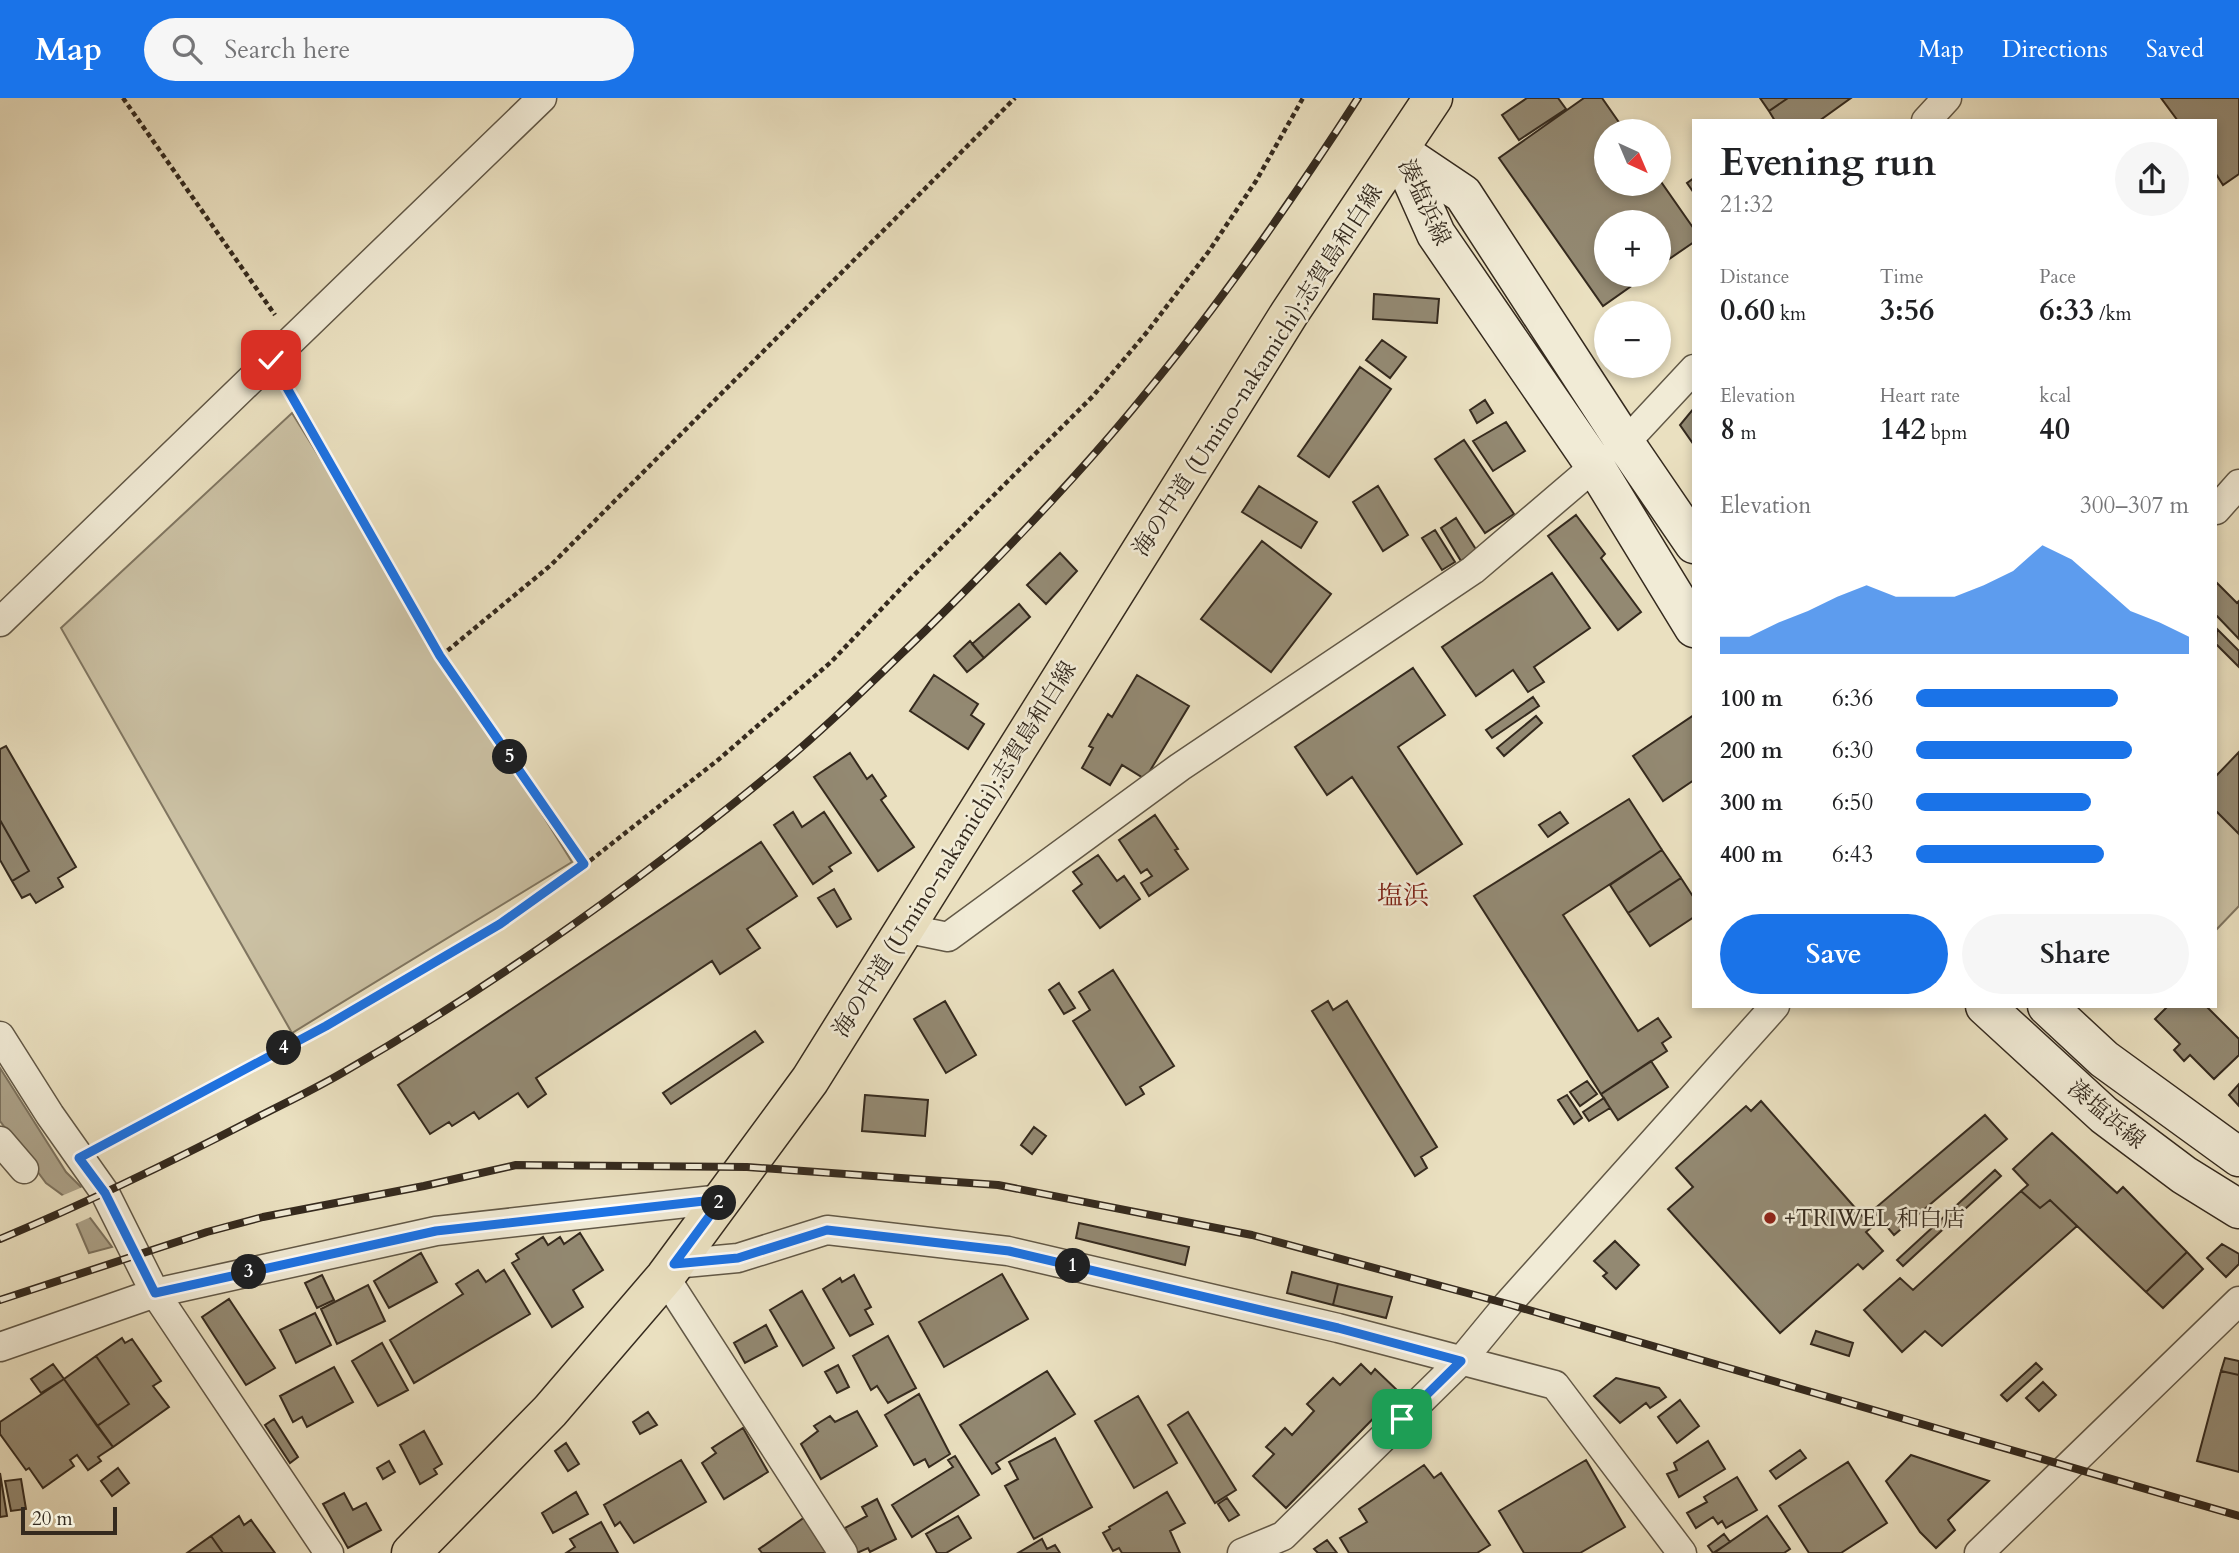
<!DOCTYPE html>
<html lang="en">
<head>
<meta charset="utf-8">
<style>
	:root { --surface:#fff; --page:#f6f6f6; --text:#202124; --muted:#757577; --accent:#1a73e8 }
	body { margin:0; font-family:Cardo,"Noto Serif JP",serif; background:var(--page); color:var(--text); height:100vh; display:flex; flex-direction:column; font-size:26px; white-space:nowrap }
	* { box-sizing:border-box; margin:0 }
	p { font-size:23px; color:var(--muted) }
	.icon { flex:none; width:38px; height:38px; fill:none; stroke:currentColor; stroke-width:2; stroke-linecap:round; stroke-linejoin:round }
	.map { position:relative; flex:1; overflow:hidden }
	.side { position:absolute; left:1692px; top:21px; width:525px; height:889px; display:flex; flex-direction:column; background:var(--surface); border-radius:0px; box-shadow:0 4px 10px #0003 }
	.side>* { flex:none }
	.needle { width:46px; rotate:136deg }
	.buttons { position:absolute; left:1594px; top:21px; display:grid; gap:14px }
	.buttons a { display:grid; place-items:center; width:77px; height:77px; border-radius:50%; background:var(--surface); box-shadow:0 4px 10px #0003; font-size:35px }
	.scale { position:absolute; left:21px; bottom:18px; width:96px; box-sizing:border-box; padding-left:7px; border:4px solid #352a1e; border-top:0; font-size:19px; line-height:24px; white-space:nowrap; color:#352a1e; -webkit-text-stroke:5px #f1ebd6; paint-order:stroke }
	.pin { position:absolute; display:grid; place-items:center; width:60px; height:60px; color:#fff; margin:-30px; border-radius:14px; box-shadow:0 4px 10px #0006 }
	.km { position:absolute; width:35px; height:35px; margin:-18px; border-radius:50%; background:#222; color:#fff; font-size:19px; line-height:35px; text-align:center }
	.round { display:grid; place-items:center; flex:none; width:74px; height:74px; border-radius:37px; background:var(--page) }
	.overview { display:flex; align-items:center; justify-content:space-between; height:119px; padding:0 28px }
	h1 { font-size:38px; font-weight:600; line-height:52px }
	.figures { display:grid; grid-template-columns:repeat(3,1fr); gap:10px; height:119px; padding:7px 28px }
	.figures div { display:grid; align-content:center }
	.figures b { font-size:30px; font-weight:600 }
	.figures small { font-size:19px; font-weight:400 }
	.figures p { font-size:19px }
	.chart { height:196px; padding:14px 28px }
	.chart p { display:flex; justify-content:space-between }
	.chart svg { width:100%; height:126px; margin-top:7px; fill:var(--accent); opacity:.7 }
	.cta { display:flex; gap:14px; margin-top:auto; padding:14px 28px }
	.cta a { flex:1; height:80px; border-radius:42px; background:var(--accent); color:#fff; font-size:28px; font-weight:600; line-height:80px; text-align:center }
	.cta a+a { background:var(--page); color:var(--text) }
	ul { padding:0 28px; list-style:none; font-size:23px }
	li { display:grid; grid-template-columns:112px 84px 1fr; align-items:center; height:52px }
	li i { height:18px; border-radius:9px; background:var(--accent) }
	header { display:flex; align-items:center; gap:42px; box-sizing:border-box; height:98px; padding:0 35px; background:var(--accent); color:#fff }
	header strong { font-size:33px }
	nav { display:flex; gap:38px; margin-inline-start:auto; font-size:24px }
	.search { width:490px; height:63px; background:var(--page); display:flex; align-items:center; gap:18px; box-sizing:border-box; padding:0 24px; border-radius:38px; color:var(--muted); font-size:26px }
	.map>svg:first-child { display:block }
	.green { fill:#cbc1a4; stroke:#807661; stroke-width:2 }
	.water { fill:#aca289; stroke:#7c725e; stroke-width:2 }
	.pier { fill:#eae0c0 }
	.building { fill:#938972; stroke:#352a1e; stroke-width:2 }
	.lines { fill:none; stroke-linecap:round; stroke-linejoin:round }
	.minor-casing { stroke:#625846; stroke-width:31 }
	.secondary-casing { stroke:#352a1e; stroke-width:41 }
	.primary-casing { stroke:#352a1e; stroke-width:41 }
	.path { stroke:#352a1e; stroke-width:4.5; stroke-dasharray:5 3.5; stroke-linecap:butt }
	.minor { stroke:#f1ebd6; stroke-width:28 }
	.secondary { stroke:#f1ebd6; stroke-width:38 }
	.primary { stroke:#eae0c0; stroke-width:38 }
	.rail-casing { stroke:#352a1e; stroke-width:8 }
	.rail { stroke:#f1ebd6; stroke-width:5; stroke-dasharray:16; stroke-linecap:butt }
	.route-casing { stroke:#fff; stroke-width:14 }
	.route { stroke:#1a73e8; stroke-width:9 }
	.poi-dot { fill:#8f2418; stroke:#f1ebd6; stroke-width:2.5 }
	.labels { text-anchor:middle; stroke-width:5; stroke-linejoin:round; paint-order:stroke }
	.street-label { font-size:23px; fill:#352a1e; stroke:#f1ebd6 }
	.poi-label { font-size:23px; fill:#352a1e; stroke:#f1ebd6; text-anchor:start }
	.quarter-label { font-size:26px; fill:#7a1f14; stroke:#f1ebd6 }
</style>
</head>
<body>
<header>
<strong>Map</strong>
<div class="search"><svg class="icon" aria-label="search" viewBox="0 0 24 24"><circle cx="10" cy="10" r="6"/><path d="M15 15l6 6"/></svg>Search here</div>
<nav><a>Map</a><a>Directions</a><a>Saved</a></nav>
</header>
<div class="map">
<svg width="2239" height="1455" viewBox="0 0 2239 1455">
	<rect width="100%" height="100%" fill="#eae0c0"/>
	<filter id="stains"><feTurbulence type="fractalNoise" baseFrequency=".00286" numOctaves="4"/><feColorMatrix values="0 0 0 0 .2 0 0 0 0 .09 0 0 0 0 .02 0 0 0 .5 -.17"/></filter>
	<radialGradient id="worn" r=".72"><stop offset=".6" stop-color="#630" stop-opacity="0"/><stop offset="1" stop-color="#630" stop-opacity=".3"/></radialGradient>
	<!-- green -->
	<path class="green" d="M292,315L572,764L292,935L61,530Z
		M2216,712L2239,735V808L2216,832Z"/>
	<!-- water -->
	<path class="water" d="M0,970L66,1074L82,1090L88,1117L112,1149L89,1155L65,1099L46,1085L0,1023Z"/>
	<!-- pier -->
	<path class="pier" d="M85,1088L93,1118L73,1127L63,1101L59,1099Z"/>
	<!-- building -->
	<path class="building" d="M1527,0H1558L1566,11L1519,42L1502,17Z
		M1584,0H1602L1625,33H1606V86H1659V81L1694,131V144L1659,168V124H1606V177H1647L1603,208L1499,60Z
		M1760,0H1788L1769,13Z
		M1788,0H1851L1819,23H1775L1769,13Z
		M2161,0H2239V76L2223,87L2216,76V23H2178Z
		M1694,80V95L1687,85Z
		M1374,196L1439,201L1437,225L1373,221Z
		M1382,242L1406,259L1390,280L1366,262Z
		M1360,269L1391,291L1329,379L1298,358Z
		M1485,302L1493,315L1477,325L1470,312Z
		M1694,310V347L1680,327Z
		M1506,324L1525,353L1493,373L1473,343Z
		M1464,342L1514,416L1485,435L1435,361Z
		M1259,388L1317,424L1301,450L1242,414Z
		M1378,388L1408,437L1383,453L1353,404Z
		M1576,417L1605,456L1601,460L1641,514L1618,532L1548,438Z
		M1456,420L1477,453L1461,463L1441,430Z
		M1435,432L1455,464L1442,472L1422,440Z
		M1262,443L1331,496L1271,574L1201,521Z
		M1060,455L1077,473L1046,506L1027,487Z
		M1552,475L1590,530L1534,569L1544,584L1528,594L1513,572L1476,598L1442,549Z
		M2216,484L2237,505L2239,503V541L2216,517Z
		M1019,506L1030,519L984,560L972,546Z
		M2217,531L2239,553V569L2216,546Z
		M970,543L984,560L967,574L954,558Z
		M1413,570L1445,617L1398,649L1462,746L1417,776L1352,679L1327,697L1295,649Z
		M934,577L978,606L971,617L984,626L968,651L910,613Z
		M1137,577L1189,608L1145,681L1122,667L1110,687L1082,670L1093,650L1089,648L1108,616L1112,619Z
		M1533,599L1539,608L1492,640L1486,632Z
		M1694,617V682L1663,703L1633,658Z
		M1536,618L1542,625L1504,658L1497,650Z
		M6,648L76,769L58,780L63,789L36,805L30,796L22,800L12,783L29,773L0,722V651Z
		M2239,654V736L2216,713V678Z
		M850,655L867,681L872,677L886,698L881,702L914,749L878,773L814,679Z
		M1629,701L1662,752L1563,817L1638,933L1658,920L1671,939L1662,945L1667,953L1601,996L1474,798Z
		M793,714L802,729L824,714L851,755L829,769L832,773L813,786L774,727Z
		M1560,714L1568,725L1548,739L1539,727Z
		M1155,717L1178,751L1175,752L1188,771L1149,798L1141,785L1152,778L1147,771L1141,775L1119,742Z
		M0,722L29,773L12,783L0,762Z
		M761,744L797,798L747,831L760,850L720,876L712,863L536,980L546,996L528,1009L518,995L479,1021L474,1014L452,1028L449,1024L430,1036L398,987Z
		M1662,752L1681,780L1628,815L1610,787Z
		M1098,757L1117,783L1124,778L1140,801L1100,830L1073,793L1082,786L1073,774Z
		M1681,780L1694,800V819L1650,848L1628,815Z
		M834,791L851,821L837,829L818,800Z
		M1113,872L1174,968L1140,989L1144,996L1126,1007L1073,923L1090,912L1079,894Z
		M1059,885L1075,910L1064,916L1049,892Z
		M945,903L976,957L946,975L914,921Z
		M1328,903L1333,912L1347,903L1437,1049L1421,1059L1427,1070L1415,1078L1312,913Z
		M2168,908H2206L2239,941V957L2214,981L2190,957L2184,963L2174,952L2180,946L2155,921Z
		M755,933L763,944L671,1006L663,995Z
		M1651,963L1668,989L1618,1022L1601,996Z
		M1587,983L1597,996L1580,1008L1570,994Z
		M2239,986V1008L2229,997Z
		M865,997L928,1002L925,1038L862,1033Z
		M1567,997L1582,1020L1574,1026L1558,1002Z
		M1604,1000L1610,1010L1589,1023L1583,1014Z
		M1761,1003L1872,1129L1866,1134L1883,1153L1863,1171L1858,1166L1780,1235L1668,1111L1693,1089L1676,1070L1746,1008L1751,1013Z
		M1985,1017L2007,1041L1894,1137L1873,1112Z
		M1034,1029L1046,1038L1032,1056L1021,1047Z
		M2052,1035L2117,1095L2123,1089L2187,1154L2146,1194L2050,1102L2040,1110L2021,1093L2028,1087L2013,1071Z
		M1995,1072L2001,1078L1903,1168L1897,1162Z
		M2021,1093L2040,1110L2050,1102L2077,1128L1942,1248L1925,1233L1902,1254L1864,1212L1900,1180L1913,1192Z
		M1079,1125L1189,1149L1185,1167L1076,1140Z
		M580,1135L603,1172L573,1192L583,1209L552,1229L512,1165L519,1161L516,1156L543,1139L548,1147L560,1139L564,1146Z
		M1615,1143L1639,1167L1616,1191L1603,1178L1607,1175L1594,1163Z
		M2222,1146L2239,1156V1166L2226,1179L2207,1160Z
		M2187,1154L2203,1171L2163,1210L2146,1194Z
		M421,1155L437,1184L389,1210L374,1183Z
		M478,1172L486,1184L504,1172L530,1216L414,1285L390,1242L463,1196L456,1186Z
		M1292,1174L1338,1186L1333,1207L1287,1195Z
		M1002,1176L1028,1221L944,1269L919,1224Z
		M322,1177L334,1202L317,1210L305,1185Z
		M854,1177L871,1209L865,1212L873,1226L850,1238L823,1191L840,1180L842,1184Z
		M1338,1186L1392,1199L1386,1220L1333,1207Z
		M368,1187L385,1223L337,1246L321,1211Z
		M802,1193L834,1250L803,1268L770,1212Z
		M229,1201L275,1270L246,1287L202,1219Z
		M315,1215L331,1247L296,1265L280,1232Z
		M766,1227L777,1248L745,1265L734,1245Z
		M1816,1233L1853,1245L1849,1258L1811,1246Z
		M888,1238L916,1290L888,1305L877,1288L871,1292L853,1258Z
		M122,1240L125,1245L132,1241L161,1283L153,1288L169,1309L113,1349L97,1328L129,1306L96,1258Z
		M382,1245L408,1292L378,1308L352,1263Z
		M96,1258L129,1306L97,1328L64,1281Z
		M2225,1260L2239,1263V1277L2221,1273Z
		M2036,1265L2042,1271L2007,1303L2001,1297Z
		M53,1266L64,1281L41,1295L31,1281Z
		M1361,1266L1371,1276L1375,1271L1399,1294L1286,1410L1253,1378L1274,1356L1266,1349L1285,1330L1292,1337L1314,1313L1307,1306L1333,1280L1340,1287Z
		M838,1267L849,1289L837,1295L825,1274Z
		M334,1269L353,1304L307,1329L302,1319L293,1324L280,1298Z
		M1047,1273L1075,1316L996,1365L1000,1371L992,1376L960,1327Z
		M2221,1273L2239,1277V1374L2197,1363Z
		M1616,1280L1659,1290L1666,1299L1650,1310L1646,1305L1620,1325L1594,1298Z
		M64,1281L113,1349L98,1359L101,1363L88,1372L77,1357L70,1362L74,1368L43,1390L29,1370L26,1372L0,1336V1324Z
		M2043,1284L2056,1297L2039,1313L2026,1300Z
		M919,1296L950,1356L929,1369L925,1361L914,1367L885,1317Z
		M1138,1298L1177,1365L1134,1390L1095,1323Z
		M1680,1302L1699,1328L1677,1345L1658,1319Z
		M857,1313L877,1348L821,1381L801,1346L818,1333L814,1328L830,1318L835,1324Z
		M648,1314L657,1327L640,1336L633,1324Z
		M1188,1314L1236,1392L1215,1405L1168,1327Z
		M274,1321L298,1359L290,1365L265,1327Z
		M743,1330L768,1374L724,1401L702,1365L716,1355L712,1350Z
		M424,1333L442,1366L434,1371L437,1376L420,1386L400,1347Z
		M1055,1340L1092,1409L1034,1441L1005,1388L1018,1381L1009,1364Z
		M1708,1343L1725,1371L1679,1399L1667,1376L1677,1372L1674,1365Z
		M566,1345L579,1366L568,1373L555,1353Z
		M1800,1352L1806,1360L1776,1381L1770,1373Z
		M1911,1357L1989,1383L1948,1422L1955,1432L1936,1450L1920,1434L1886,1383Z
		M955,1358L979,1397L912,1439L892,1407L953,1369L948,1362Z
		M681,1362L706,1404L634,1445L620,1424L615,1428L604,1407Z
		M1586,1362L1625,1429L1580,1455H1524L1499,1413Z
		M389,1363L395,1374L383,1381L377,1370Z
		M1848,1364L1887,1425L1841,1455H1809L1779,1408Z
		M1424,1367L1434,1380L1441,1375L1490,1447L1477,1455H1349L1340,1440L1367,1424L1359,1411Z
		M118,1370L129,1385L112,1398L101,1383Z
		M0,1375L7,1418L0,1419Z
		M1737,1379L1757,1412L1726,1430L1722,1423L1718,1426L1713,1419L1696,1430L1687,1415L1707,1404L1704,1399Z
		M21,1381L26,1411L11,1413L5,1383Z
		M576,1394L588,1416L553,1435L542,1415Z
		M1167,1394L1185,1425L1170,1433L1180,1455H1122L1119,1450L1113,1453L1103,1435L1110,1431L1109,1429Z
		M344,1395L353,1412L366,1405L381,1432L348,1450L323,1406Z
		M1227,1400L1239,1417L1229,1423L1218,1406Z
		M877,1401L896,1441L870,1454L868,1450L857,1455L845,1430L867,1418L862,1409Z
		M239,1418L244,1427L251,1422L275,1455H223L211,1438Z
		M958,1418L971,1440L946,1455H937L926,1436Z
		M1767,1418L1790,1451L1784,1455H1714Z
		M805,1419L829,1455H762L759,1451Z
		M601,1424L618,1455H566L575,1449L570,1441Z
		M1724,1436L1730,1444L1713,1455L1708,1448Z
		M211,1438L223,1455H187Z
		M1042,1441L1047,1451L1055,1447L1060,1455H1018Z
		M1327,1442L1337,1455H1318L1314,1451Z"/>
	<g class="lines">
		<!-- minor casing -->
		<g class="minor-casing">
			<path id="minor" d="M1926,23L1947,0
				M1625,345L1694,271
				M2216,412L2239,386
				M0,524L542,0
				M904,830L948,839L1180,669L1473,472L1595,368
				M0,938L50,1017L105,1095L155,1195L329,1455
				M0,1043L24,1071
				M674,1166L738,1160L827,1132L1008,1153L1338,1230L1555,1287L1682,1455
				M665,1179L843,1455
				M0,1249L155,1195L436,1133L722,1101
				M1242,1455L1283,1438L1461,1263L1508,1206L1775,908
				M1979,1455L2239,1203"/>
		</g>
		<!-- secondary casing -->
		<g class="secondary-casing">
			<path id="secondary" d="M1399,53L1436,136L1595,368L1694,530
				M1399,53L1463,96L1625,345L1694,446
				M1985,908L2104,1017L2184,1077L2239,1111
				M2047,908L2104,961L2239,1059"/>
		</g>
		<!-- primary casing -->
		<g class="primary-casing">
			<path id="primary" d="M411,1455L550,1313L665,1179L810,982L1289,216L1433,0"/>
		</g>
		<!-- path -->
		<path class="path" d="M123,0L275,217
			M286,289L441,558L584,766
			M441,558L551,467L1015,0
			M106,1045L326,928L500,826L568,780L718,662L831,564L909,482L1093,298L1147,234L1209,153L1256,83L1303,0"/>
		<!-- minor -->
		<use href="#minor" class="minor"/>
		<!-- secondary -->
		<use href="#secondary" class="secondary"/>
		<!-- primary -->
		<use href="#primary" class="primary"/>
		<!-- rail casing -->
		<g class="rail-casing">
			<path id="rail" d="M0,1141C86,1105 171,1064 254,1021C283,1006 313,992 342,975C491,889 632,789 765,680C821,635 873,583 925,533C1000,459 1074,383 1141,301C1220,206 1291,104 1358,0
				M0,1202L207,1134L263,1119L424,1088L516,1067L747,1069L998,1087L1252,1137L1508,1206L2239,1418"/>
		</g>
		<!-- rail -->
		<use href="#rail" class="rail"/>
	</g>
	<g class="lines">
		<!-- route casing -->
		<g class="route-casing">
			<path id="route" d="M271,262L440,558L584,766L500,826L326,928L79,1060L105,1095L155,1195L436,1133L722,1101L674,1166L738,1160L827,1132L1009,1153L1338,1230L1461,1263L1402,1321"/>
		</g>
		<!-- route -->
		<use href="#route" class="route"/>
	</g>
	<!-- markers -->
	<circle class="poi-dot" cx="1770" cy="1120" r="7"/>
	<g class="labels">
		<!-- street labels -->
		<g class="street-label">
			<text transform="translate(1425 104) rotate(65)" y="8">湊塩浜線</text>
			<text transform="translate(1257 272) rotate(-57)" y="8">海の中道 (Umino-nakamichi);志賀島和白線</text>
			<text transform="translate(954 751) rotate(-58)" y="8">海の中道 (Umino-nakamichi);志賀島和白線</text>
			<text transform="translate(2107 1016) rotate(40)" y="8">湊塩浜線</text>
		</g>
		<!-- poi labels -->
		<g class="poi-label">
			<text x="1784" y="1128">+TRIWEL 和白店</text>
		</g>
		<!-- quarter labels -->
		<g class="quarter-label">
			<text x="1403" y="806">塩浜</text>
		</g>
	</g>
	<rect width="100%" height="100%" filter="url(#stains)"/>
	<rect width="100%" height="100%" fill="url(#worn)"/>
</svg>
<div class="buttons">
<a><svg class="needle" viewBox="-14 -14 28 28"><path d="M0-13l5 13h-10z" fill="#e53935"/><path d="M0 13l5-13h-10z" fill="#757577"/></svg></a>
<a>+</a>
<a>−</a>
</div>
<div class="scale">20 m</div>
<div class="pin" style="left:1402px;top:1321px;background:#1e9e55"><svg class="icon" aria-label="arrive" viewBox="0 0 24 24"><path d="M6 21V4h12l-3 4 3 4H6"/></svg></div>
<div class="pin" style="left:271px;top:262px;background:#d93025"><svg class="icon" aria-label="check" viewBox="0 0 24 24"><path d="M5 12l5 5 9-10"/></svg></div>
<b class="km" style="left:1073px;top:1168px">1</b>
<b class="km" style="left:719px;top:1105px">2</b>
<b class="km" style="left:249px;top:1174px">3</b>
<b class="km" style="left:284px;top:950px">4</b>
<b class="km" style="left:510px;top:659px">5</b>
<section class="side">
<div class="overview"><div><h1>Evening run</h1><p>21:32</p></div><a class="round"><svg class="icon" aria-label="share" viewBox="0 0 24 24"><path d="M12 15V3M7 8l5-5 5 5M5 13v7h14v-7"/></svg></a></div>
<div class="figures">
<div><p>Distance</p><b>0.60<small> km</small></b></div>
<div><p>Time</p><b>3:56</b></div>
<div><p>Pace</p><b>6:33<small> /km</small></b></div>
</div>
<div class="figures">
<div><p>Elevation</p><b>8<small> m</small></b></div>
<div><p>Heart rate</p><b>142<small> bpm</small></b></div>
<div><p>kcal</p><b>40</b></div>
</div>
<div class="chart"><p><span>Elevation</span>300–307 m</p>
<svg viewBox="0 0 160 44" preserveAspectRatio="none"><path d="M0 44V38L10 38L20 33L30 29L40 24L50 20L60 24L70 24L80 24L90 20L100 15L110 6L120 11L130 20L140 29L150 33L160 38V44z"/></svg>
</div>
<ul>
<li><b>100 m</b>6:36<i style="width:74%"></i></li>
<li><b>200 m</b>6:30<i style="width:79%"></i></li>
<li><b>300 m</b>6:50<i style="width:64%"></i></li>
<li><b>400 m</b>6:43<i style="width:69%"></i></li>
</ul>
<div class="cta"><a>Save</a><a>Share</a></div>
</section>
</div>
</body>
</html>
